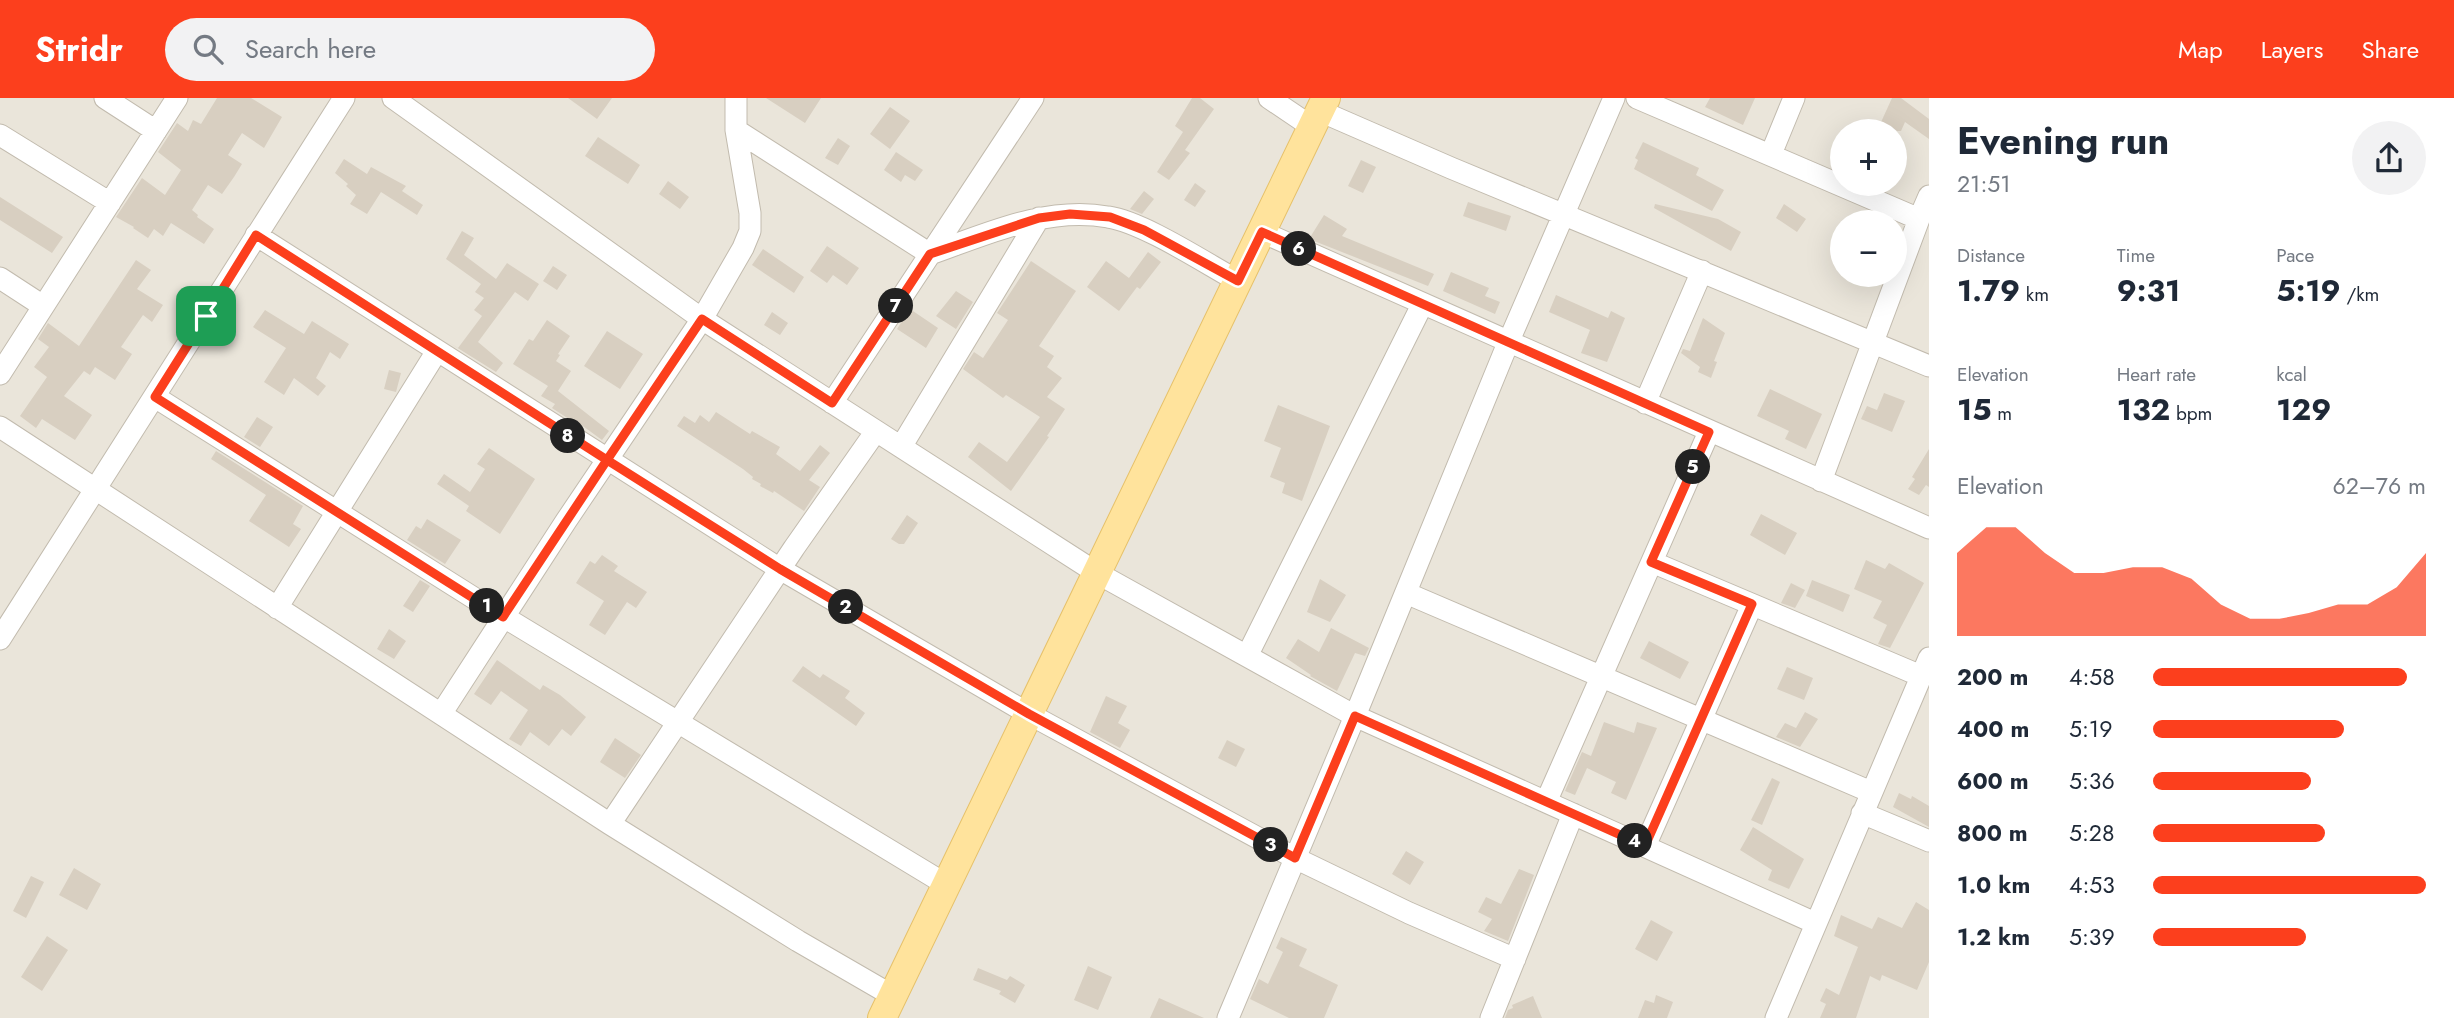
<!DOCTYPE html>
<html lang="en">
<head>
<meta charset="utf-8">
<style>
	:root { --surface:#fff; --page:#f2f2f3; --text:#1f2937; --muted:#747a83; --accent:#fc3f1d }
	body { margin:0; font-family:Jost,sans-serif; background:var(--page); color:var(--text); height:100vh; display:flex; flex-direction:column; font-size:26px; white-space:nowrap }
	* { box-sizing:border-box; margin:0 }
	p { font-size:23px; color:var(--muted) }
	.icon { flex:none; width:38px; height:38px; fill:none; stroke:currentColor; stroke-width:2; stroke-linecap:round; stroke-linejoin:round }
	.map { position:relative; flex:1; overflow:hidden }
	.panel { display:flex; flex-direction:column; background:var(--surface); width:525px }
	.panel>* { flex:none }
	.fabs { position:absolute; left:1830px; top:21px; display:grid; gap:14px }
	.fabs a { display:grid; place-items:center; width:77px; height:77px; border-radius:50%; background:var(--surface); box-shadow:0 7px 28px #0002; font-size:35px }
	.pin { position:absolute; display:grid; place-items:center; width:60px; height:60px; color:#fff; margin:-30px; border-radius:14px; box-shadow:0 4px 10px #0006 }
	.km { position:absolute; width:35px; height:35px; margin:-18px; border-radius:50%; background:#222; color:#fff; font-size:19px; line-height:35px; text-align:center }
	.round { display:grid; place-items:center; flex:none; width:74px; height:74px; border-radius:37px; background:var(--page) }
	.summary { display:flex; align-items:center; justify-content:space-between; height:119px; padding:0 28px }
	h1 { font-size:38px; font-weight:700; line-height:52px }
	.figures { display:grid; grid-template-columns:repeat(3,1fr); gap:10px; height:119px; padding:7px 28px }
	.figures div { display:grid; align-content:center }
	.figures b { font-size:30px; font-weight:700 }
	.figures small { font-size:19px; font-weight:400 }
	.figures p { font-size:19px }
	.chart { height:196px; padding:14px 28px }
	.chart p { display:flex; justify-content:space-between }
	.chart svg { width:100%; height:126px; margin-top:7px; fill:var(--accent); opacity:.7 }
	ul { padding:0 28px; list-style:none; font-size:23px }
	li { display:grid; grid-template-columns:112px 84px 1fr; align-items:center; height:52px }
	li i { height:18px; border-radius:9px; background:var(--accent) }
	header { display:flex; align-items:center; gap:42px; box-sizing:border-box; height:98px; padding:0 35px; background:var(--accent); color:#fff }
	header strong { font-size:33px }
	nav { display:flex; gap:38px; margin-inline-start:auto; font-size:24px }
	.search { width:490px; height:63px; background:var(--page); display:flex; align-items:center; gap:18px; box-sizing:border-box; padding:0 24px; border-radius:38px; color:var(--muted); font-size:26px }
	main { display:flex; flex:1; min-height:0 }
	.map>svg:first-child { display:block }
	.residential { fill:#eae5da; fill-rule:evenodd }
	.building { fill:#d8cfc1 }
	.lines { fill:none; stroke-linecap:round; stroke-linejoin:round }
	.minor-casing { stroke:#c2bbae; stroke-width:23 }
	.major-casing { stroke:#e6c16a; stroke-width:30 }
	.minor { stroke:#fff; stroke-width:21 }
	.major { stroke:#ffe39c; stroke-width:28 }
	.route-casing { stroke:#fff; stroke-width:14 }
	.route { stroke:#fc3f1d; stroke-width:9 }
</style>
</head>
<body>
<header>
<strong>Stridr</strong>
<div class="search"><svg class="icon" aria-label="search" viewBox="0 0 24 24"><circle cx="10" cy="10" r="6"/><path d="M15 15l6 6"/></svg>Search here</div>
<nav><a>Map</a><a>Layers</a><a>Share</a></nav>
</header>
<main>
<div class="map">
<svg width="1929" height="920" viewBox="0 0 1929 920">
	<rect width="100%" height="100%" fill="#f6f3ec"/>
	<!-- residential -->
	<path class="residential" d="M0,0H1929V920H0ZM1843,33H1895V86H1843ZM1843,124H1895V177H1843Z"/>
	<!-- building -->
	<path class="building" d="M217,0H251L282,19L264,50L242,35L228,57L242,66L234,79L222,96L208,87L192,112L198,117L197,119L214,131L204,146L171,125L163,138L154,131L148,140L133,130L134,129L116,119L142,80L165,97L181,72L158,54L177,25L188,33L193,22L201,26Z
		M568,0H612L597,21Z
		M766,0H821L805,25Z
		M1192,0H1200L1214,11L1185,52L1190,55L1169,82L1157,74L1183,34L1175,28Z
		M1710,0H1755L1743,27L1705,9Z
		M1892,0H1901L1929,21V41L1905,24L1901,33H1877Z
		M890,9L910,23L890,51L870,36Z
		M598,39L640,67L628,86L585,58Z
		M838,40L850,48L838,67L825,60Z
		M1643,44L1699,70L1696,77L1724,92L1712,113L1634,71L1638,62L1635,60Z
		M896,54L923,72L915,83L905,77L901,84L884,72Z
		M344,61L367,76L371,69L406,88L402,93L423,107L417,117L381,94L367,116L350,106L356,97L346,88L348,86L335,75Z
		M1361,62L1376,69L1363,95L1348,88Z
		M668,83L689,99L680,111L659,96Z
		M1195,85L1206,93L1195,109L1184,102Z
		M1144,93L1154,101L1142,116L1130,111Z
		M0,99L63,139L52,155L0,122Z
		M1468,104L1511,118L1506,133L1463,118Z
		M1655,106L1718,121L1741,134L1731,153L1654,110Z
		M1784,106L1806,121L1797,134L1776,120Z
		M1324,117L1347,131L1342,138L1434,176L1428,188L1309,141Z
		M462,133L474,140L464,157L496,181L507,165L539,186L528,203L515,194L478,244L503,265L496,274L448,244L458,250L482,218L474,212L484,200L475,194L481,186L446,161Z
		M827,148L859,170L847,187L833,177L827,185L810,173Z
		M763,151L804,179L794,195L752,167Z
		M1148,154L1161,164L1140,191L1137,189L1119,213L1087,189L1106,163L1129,180Z
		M136,162L151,172L137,191L163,207L152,224L143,217L121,249L132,256L115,282L95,269L90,277L84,273L64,298L92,317L75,342L42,321L36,330L20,318L47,279L34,269L49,249L38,241L48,225L79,248Z
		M1031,163L1076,193L1039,248L1054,258L1047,269L1062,280L1047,299L1065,311L1047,338L1049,339L1011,393L968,359L979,344L1007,364L1040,319L1006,297L1003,300L963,271L974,254L983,260L1008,222L997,215Z
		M553,168L567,177L557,192L543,183Z
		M1451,174L1489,190L1485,198L1500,204L1495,216L1443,193Z
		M956,193L973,204L956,231L936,218Z
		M1556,197L1608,220L1611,213L1625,220L1607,264L1581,255L1590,232L1549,214Z
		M910,211L938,230L926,250L897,231Z
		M265,212L304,236L312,223L349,246L340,261L330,254L316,280L326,288L318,298L294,280L284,297L264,284L286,250L253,229Z
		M772,214L788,225L780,237L764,227Z
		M1703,220L1725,235L1714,263L1717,264L1711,280L1698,274L1700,269L1681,255L1683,251L1690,253Z
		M547,222L570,238L558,256L560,257L556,263L571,273L558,293L609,333L602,342L576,323L575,325L552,310L555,306L541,298L548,288L513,266L529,241L533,243Z
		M607,233L643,256L620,291L584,268Z
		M389,272L401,275L396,294L384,291Z
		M1770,291L1822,316L1806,351L1785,341L1789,333L1757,318Z
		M1884,295L1905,303L1892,334L1861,321L1867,308L1877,312Z
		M1278,307L1330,328L1302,403L1282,395L1285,385L1270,379L1281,350L1264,343Z
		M716,314L750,336L752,333L780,349L776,356L800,373L820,347L830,355L809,382L820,389L804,413L774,393L773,395L760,388L761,386L752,381L753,379L743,371L677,328L684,318L695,325L700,317L709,324Z
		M257,319L273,329L260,349L244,339Z
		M489,350L535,381L500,436L466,413L469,408L437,386L444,376L470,394L485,371L477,366Z
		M1929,351V389L1926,387L1919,397L1908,391L1915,381L1912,379Z
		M216,353L303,408L293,426L301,431L289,449L249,423L266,397L211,361Z
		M1761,416L1797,435L1785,457L1750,437Z
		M907,417L918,425L904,446H899L891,441Z
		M427,421L461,442L445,466L407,442L416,428L421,431Z
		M602,457L618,468L614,473L647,494L636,510L627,504L605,537L589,527L604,503L576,485L590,463L595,466Z
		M1866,462L1885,471L1889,465L1924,485L1890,550L1878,546L1887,527L1873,520L1882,503L1854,491Z
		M1320,481L1346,497L1330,524L1307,514Z
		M420,482L430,488L413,514L403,508Z
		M1812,482L1850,497L1843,514L1806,498Z
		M1791,485L1805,492L1795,510L1781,505Z
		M1331,530L1369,550L1365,558L1355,555L1337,593L1310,578L1311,577L1286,560L1298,541L1319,554Z
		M389,531L406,543L394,561L377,551Z
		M1649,543L1689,564L1680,581L1640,560Z
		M497,562L540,592L543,587L560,597L586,619L571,638L562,631L549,648L530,634L521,648L509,641L528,612L501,593L491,607L474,596Z
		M803,568L820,580L823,576L850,593L845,600L865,615L856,628L792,583Z
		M1787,569L1813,580L1804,602L1777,591Z
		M1106,598L1127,608L1118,625L1130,632L1120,650L1090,634Z
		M1805,614L1818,621L1800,649L1776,639L1785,625L1796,630Z
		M1604,624L1634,635L1637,624L1657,630L1626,702L1611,695L1616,684L1587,670L1575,697L1565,693L1582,654L1591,658Z
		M615,640L641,657L625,680L600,664Z
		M1227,642L1245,651L1236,669L1218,660Z
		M1772,680L1780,684L1762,727L1751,722Z
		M1899,695L1911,701L1912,698L1929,708V729L1893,709Z
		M1753,729L1804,761L1789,791L1768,782L1772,772L1740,752Z
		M1406,753L1424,764L1410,787L1392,776Z
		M74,770L101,786L87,812L59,797Z
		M1519,771L1534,777L1508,843L1484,833L1492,821L1478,814L1486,799L1501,806Z
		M31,778L44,784L26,820L13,813Z
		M1916,804L1929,812V864L1917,892L1882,877L1880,883L1870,878L1856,920H1820L1826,906L1820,903L1826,890L1839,897L1858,849L1834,838L1841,817L1872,831L1878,819L1902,830Z
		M1651,822L1673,834L1657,863L1635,851Z
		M47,838L68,852L42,893L21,879Z
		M1281,839L1307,851L1299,868L1338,887L1324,920H1289L1250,901L1259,881L1268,886L1283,854L1276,850Z
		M1088,868L1112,879L1098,912L1074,902Z
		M978,870L1007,882L1010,878L1025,887L1015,905L999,896L1001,893L973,882Z
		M1656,897L1673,904L1667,920H1638L1645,902L1654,905Z
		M1533,898L1542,920H1505L1508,912L1513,910L1512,907Z
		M1159,900L1204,920H1150Z"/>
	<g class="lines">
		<!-- minor casing -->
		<g class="minor-casing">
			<path id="minor" d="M105,0L156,33
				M393,0L702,221L1097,475L1355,618L1815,825
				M1269,0L1312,29
				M1637,0L1919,121L1821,383
				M1320,13L1451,70L1929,268
				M736,32L930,156C987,136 1046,108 1108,119C1143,124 1205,165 1238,183
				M0,37L110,105
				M1771,56L1794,0
				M1919,121L1929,98
				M1262,134L1929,430
				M256,137L780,471L1029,616L1295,760L1409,815L1515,861
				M0,180L43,208
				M0,276L177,0
				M155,299L504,519L947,787
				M832,305L1033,0
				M1645,305L1702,173
				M0,329L610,726L798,843L893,898
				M901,349L1039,120
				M1652,464L1921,578
				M1406,495L1871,694
				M277,510L437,253
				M0,541L344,0
				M1247,558L1422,207
				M441,616L566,423L702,221L743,150L750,133V115L736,32V0
				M1546,704L1709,334
				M1862,715L1929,743
				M610,726L794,450L876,333
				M1645,748L1752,507
				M1228,920L1355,618L1508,245L1614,0
				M1491,920L1573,716
				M1776,920L1929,560"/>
		</g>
		<!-- major casing -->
		<g class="major-casing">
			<path id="major" d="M882,920L1326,0"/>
		</g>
		<!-- minor -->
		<use href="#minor" class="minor"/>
		<!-- major -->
		<use href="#major" class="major"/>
	</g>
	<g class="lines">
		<!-- route casing -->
		<g class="route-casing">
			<path id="route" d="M206,218L155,299L503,519L607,362L780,471L1029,616L1295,760L1355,618L1645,748L1752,506L1651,464L1709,334L1262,134L1238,183L1144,132L1110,119L1070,116L1039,120L930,156L832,305L702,221L607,362L256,137L206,218"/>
		</g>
		<!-- route -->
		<use href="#route" class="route"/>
	</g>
</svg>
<div class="fabs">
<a>+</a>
<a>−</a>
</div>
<div class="pin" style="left:206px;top:218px;background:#1e9e55"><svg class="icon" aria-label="arrive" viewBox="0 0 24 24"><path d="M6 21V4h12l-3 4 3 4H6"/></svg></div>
<b class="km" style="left:487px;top:508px">1</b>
<b class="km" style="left:846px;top:509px">2</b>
<b class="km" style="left:1271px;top:747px">3</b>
<b class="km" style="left:1635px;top:743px">4</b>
<b class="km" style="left:1693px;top:369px">5</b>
<b class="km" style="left:1299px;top:151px">6</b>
<b class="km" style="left:896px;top:208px">7</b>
<b class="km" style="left:568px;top:338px">8</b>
</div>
<section class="panel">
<div class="summary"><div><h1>Evening run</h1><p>21:51</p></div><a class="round"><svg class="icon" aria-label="share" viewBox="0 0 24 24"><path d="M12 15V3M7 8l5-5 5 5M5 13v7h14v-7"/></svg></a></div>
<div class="figures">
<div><p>Distance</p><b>1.79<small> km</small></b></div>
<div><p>Time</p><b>9:31</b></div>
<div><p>Pace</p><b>5:19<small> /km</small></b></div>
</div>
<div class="figures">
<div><p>Elevation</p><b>15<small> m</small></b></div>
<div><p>Heart rate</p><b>132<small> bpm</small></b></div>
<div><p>kcal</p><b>129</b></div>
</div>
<div class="chart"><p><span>Elevation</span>62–76 m</p>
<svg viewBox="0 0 160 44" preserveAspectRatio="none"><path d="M0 44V15L10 6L20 6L30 15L40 22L50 22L60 20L70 20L80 24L90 33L100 38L110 38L120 36L130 33L140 33L150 27L160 15V44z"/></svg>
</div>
<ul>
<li><b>200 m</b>4:58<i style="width:93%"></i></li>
<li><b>400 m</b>5:19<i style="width:70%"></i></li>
<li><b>600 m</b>5:36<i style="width:58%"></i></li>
<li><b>800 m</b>5:28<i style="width:63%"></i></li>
<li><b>1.0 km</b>4:53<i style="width:100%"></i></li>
<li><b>1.2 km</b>5:39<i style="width:56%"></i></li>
</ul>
</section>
</main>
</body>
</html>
